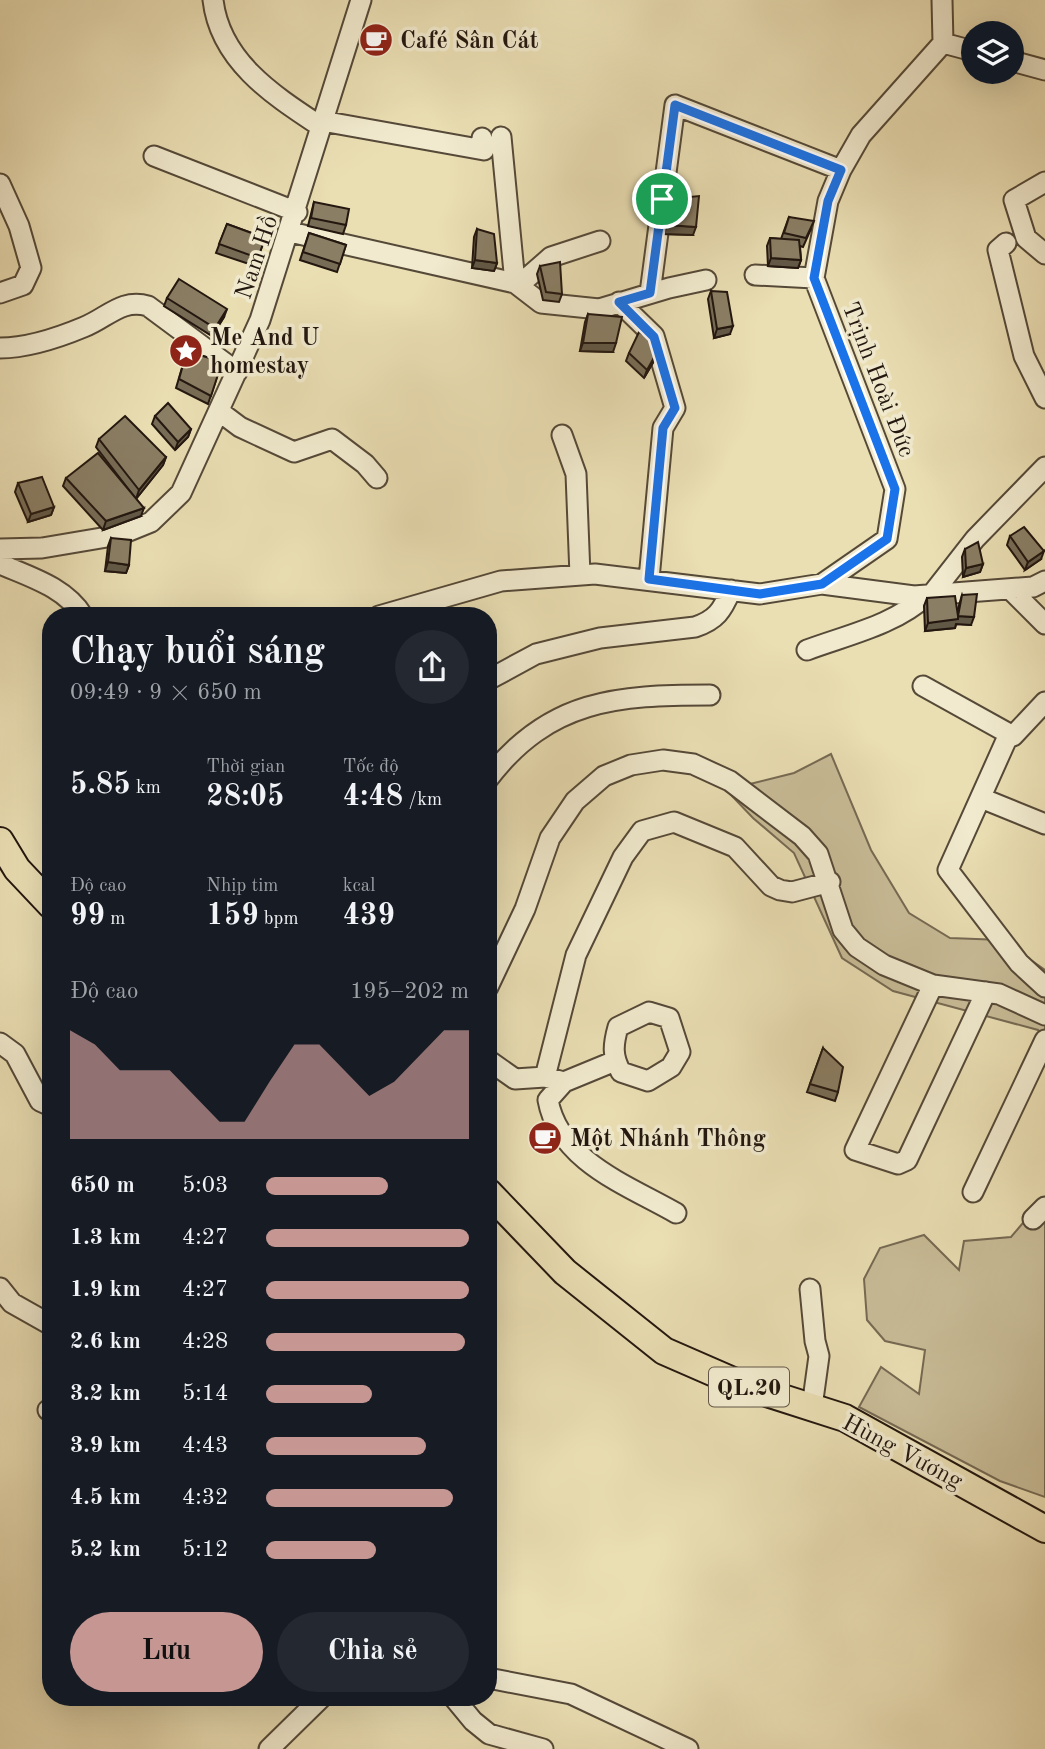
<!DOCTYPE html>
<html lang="vi">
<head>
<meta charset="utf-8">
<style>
	:root { --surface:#171b24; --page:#242831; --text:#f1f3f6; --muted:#9ea1a6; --accent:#c59692 }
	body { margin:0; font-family:"Old Standard TT",serif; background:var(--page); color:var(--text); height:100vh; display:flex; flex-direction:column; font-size:26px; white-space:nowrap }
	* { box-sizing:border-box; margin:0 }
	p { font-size:23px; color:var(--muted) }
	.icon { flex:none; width:38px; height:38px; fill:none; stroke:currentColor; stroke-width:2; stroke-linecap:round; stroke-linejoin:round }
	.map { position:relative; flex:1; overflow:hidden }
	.panel { position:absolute; left:42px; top:607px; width:455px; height:1099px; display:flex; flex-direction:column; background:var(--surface); border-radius:28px; box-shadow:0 7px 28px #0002 }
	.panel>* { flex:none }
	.fabs { position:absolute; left:961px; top:21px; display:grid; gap:14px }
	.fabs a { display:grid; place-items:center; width:63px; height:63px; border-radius:50%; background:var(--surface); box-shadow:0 7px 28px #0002; font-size:35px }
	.pin { position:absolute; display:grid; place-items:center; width:60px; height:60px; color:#fff; margin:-30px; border:4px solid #fff; border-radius:50%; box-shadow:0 2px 7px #0007 }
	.round { display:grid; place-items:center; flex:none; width:74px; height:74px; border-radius:37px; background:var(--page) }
	.summary { display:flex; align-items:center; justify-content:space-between; height:119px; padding:0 28px }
	h1 { font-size:38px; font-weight:800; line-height:52px }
	.metrics { display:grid; grid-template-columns:repeat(3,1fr); gap:10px; height:119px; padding:7px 28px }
	.metrics div { display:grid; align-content:center }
	.metrics b { font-size:30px; font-weight:800 }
	.metrics small { font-size:19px; font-weight:400 }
	.metrics p { font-size:19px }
	.chart { height:196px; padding:14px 28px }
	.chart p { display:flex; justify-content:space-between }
	.chart svg { width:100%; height:126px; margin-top:7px; fill:var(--accent); opacity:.7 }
	.primary-button { display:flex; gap:14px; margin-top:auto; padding:14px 28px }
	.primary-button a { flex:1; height:80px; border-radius:42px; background:var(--accent); color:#111; font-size:28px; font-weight:800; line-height:80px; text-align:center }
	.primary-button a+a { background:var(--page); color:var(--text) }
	ul { padding:0 28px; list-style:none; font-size:23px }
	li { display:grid; grid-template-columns:112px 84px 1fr; align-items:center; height:52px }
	li i { height:18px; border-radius:9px; background:var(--accent) }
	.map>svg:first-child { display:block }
	.green { fill:#c8bc97; stroke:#766a53; stroke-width:2 }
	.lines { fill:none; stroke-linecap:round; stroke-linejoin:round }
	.minor-casing { stroke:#554938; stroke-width:23 }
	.highway-casing { stroke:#23170f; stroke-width:30 }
	.minor { stroke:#f1eace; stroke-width:19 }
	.highway { stroke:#eadeb3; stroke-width:26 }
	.wall { fill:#776c56; stroke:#23170f; stroke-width:2 }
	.shaded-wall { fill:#615846; stroke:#23170f; stroke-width:2 }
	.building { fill:#8a7e64; stroke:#23170f; stroke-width:2 }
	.route-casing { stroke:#fff; stroke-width:14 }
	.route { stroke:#1a73e8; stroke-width:9 }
	.labels { text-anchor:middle; stroke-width:7; stroke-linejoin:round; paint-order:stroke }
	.shield { fill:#f1eace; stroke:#615648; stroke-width:2 }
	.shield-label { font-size:23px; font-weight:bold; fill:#23170f }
	.poi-label { font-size:24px; font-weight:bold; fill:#23170f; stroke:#f1eace; text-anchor:start }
	.street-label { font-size:24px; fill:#23170f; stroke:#f1eace }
</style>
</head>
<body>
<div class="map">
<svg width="1045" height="1749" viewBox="0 0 1045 1749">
	<rect width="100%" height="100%" fill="#eadeb3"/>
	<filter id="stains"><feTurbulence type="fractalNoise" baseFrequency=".00286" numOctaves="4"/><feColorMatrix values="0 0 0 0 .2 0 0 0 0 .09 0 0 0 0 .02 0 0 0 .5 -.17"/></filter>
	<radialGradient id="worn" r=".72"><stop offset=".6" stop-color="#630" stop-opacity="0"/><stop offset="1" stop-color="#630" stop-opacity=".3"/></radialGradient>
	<!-- green -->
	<path class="green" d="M831,754L871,850L909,913L950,938L1002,940L1045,970V1038L1038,1030L893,991L842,958L794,853L753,818L731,795L750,784L794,773Z
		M1045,1197V1497L1000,1481L859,1407L881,1367L919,1394L925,1350L885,1341L867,1320L864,1279L880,1248L924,1235L959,1270L964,1241L1011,1237Z"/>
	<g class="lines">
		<!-- minor casing -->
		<g class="minor-casing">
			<path id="minor" d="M213,0C220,61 273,95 320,126
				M943,43L973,51
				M1012,61L1045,70
				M322,121L484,150L482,138
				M501,137L515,283
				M154,156L297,212
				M1045,182L1014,200L1026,238L1045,254
				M0,184L19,226L31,268L23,285L0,293
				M290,232L515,283L541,303L599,309L669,288L706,280
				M1006,243L998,250L1024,356L1045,398
				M755,275L814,278
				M519,285L551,257L600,241
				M650,293L675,105L841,170
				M619,302L654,336L675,408L663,428L649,579
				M0,348C27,348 60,337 84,327C107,318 122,298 148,306L237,372
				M220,412L240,427L294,452L332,439L365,464L377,478
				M562,435L576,474L580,575
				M0,549L42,548L119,535L151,522L181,493L260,320L361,0
				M0,564C30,577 65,587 83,616
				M822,584L914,596L1033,587L1045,581
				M1010,589L1045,624
				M932,594L975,539L1045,467
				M379,616L501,581L595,574L760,594L822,584L887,539L895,489L814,278L828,201L841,170L861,135L943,43L942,0
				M807,650C847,635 895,625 927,595
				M488,680L536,654L600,638L695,627C716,620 722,611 731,590
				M923,686L1013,736L1045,702
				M1009,734L948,870L1019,963L1045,987
				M488,779C549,699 618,695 710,695
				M981,798L1045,824
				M933,985L855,1150L898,1164L907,1160L986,992
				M488,987L525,909L550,838L575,801L604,776L631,765L663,760L693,764L730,781L802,836L818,854L843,930L857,947L884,965L933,985L999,994L1045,1015
				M649,1012L669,1018L680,1052L671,1067L648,1081L621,1072C612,1056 613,1045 618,1027Z
				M0,1043L15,1054L40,1101L51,1106
				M488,1060L515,1079L545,1077L576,955L623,857L642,831L674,822L735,847L771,886L780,890L792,892L830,882
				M545,1077L564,1082L548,1100C559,1161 627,1185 676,1213
				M564,1082L615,1061
				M973,1192L1045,1040
				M1033,1219L1045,1207
				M0,1288L12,1303L51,1325
				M810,1289L815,1341L819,1356L812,1407
				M48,1410L51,1408
				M488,1678L571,1694L688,1749
				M454,1698L473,1721L489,1734L543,1749
				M269,1749L321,1698"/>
		</g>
		<!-- highway casing -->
		<g class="highway-casing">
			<path id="highway" d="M0,841L17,869L51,905
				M488,1192L565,1272L664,1351L742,1385L845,1418L1045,1529"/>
		</g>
		<!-- minor -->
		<use href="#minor" class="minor"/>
		<!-- highway -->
		<use href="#highway" class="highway"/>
	</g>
	<!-- wall -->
	<path class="wall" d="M670,199L693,235L664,234L667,207Z
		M314,202L346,225L343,234L308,226Z
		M789,217L811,229L803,247L800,246L801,260L798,268L768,266L767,246L770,238L781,239Z
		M227,224L265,238L255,266L216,253Z
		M477,229L497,263L494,271L472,268L474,237Z
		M309,233L346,245L337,272L300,260Z
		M540,266L562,294L559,302L543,300L537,274Z
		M711,291L730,334L714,338L708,299Z
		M167,298L224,317L212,336L164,306Z
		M588,314L613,352L580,351L585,322Z
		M187,351L222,362L208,404L176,388Z
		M629,353L658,354L644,378L626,361Z
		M155,416L191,429L188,437L175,450L152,424Z
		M99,439L166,457L163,465L136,499L96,447Z
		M66,478L141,516L103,530L63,486Z
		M18,483L54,507L51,515L28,522L15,492Z
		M1010,536L1041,559L1025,570L1007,545Z
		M111,538L129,565L126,573L105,571L108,546Z
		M965,549L983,564L980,572L963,577L962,557Z
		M962,595L971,625L956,624L955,628L925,631L924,606L927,598L957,612Z
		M823,1048L838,1092L835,1101L807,1092Z"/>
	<!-- shaded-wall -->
	<path class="shaded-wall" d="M667,225L696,227L693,235L664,234Z
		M771,258L801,260L798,268L768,266Z
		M475,260L497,263L494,271L472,268Z
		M227,309L224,317L212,336L215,328Z
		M733,326L730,334L714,338L717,329Z
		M583,343H616L613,352L580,351Z
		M661,345L658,354L644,378L647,370Z
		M191,429L188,437L175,450L178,442Z
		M166,457L163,465L136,499L139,490Z
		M54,507L51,515L28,522L31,514Z
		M144,508L141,516L103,530L106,521Z
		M1044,551L1041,559L1025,570L1028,562Z
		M108,562L129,565L126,573L105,571Z
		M983,564L980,572L963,577L966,568Z
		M958,616L974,617L971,625L956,624L955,628L925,631L928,623Z"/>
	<!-- building -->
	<path class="building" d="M699,196L696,227L667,225L670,199Z
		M314,202L349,209L346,225L311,218Z
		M789,217L814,221L806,238L784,233Z
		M227,224L265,238L258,258L219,244Z
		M477,229L494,234L497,263L475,260Z
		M309,233L346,245L340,264L303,252Z
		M770,238L799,240L801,260L771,258Z
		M560,262L562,294L546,292L540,266Z
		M179,279L227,309L215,328L167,298Z
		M711,291L727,292L733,326L717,329Z
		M588,314L622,317L616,343H583Z
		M639,332L661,345L647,370L629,353Z
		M187,351L222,362L211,396L179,379Z
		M168,403L191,429L178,442L155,416Z
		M125,416L166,457L139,490L99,439Z
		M98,453L144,508L106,521L66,478Z
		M42,477L54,507L31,514L18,483Z
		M1024,527L1044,551L1028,562L1010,536Z
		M111,538L131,540L129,565L108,562Z
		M978,542L983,564L966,568L965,549Z
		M977,594L974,617L958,616V619L928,623L927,598L955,596L958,616L962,595Z
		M823,1048L843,1067L838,1092L810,1084Z"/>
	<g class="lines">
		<!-- route casing -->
		<g class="route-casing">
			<path id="route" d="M675,105L841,170L828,201L814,278L895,489L887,539L822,584L760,594L649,579L663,428L675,408L654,337L619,302L650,293Z"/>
		</g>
		<!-- route -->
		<use href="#route" class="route"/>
	</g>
	<!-- icons -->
	<defs>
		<g id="cafe-disc" transform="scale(1.75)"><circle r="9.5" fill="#8f2418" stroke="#f1eace"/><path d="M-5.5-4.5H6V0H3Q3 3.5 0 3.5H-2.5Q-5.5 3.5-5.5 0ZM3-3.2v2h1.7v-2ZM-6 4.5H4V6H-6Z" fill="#fff"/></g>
		<g id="sight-disc" transform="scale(1.75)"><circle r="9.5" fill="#8f2418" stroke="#f1eace"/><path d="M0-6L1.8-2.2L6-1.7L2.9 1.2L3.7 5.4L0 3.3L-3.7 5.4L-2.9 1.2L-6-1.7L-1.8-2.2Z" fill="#fff"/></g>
	</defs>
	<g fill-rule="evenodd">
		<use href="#cafe-disc" x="376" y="40"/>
		<use href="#sight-disc" x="186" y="351"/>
		<use href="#cafe-disc" x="545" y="1138"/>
	</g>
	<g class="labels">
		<!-- shield labels -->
		<rect class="shield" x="709" y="1367.5" width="80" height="39" rx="5"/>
		<g class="shield-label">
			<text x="749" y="1395">QL.20</text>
		</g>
		<!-- poi labels -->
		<g class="poi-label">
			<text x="400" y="48">Café Sân Cát</text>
			<text x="210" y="345">Me And U<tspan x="210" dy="28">homestay</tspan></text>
			<text x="570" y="1146">Một Nhánh Thông</text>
		</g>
		<!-- street labels -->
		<g class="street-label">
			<text transform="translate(256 257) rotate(-71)" y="8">Nam Hồ</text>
			<text transform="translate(879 379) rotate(69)" y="8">Trịnh Hoài Đức</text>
			<text transform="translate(903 1451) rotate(28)" y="8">Hùng Vương</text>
		</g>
	</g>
	<rect width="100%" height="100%" filter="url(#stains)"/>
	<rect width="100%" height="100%" fill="url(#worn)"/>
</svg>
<div class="fabs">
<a><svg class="icon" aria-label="layers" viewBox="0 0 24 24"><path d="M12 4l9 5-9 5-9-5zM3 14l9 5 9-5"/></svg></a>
</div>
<div class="pin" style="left:662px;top:199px;background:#1e9e55"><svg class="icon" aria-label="arrive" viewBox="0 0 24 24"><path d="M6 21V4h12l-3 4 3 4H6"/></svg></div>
<section class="panel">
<div class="summary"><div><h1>Chạy buổi sáng</h1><p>09:49 · 9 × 650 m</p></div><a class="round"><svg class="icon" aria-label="share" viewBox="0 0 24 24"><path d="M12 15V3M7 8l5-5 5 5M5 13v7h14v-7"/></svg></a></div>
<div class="metrics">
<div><b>5.85<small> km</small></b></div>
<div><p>Thời gian</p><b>28:05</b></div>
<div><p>Tốc độ</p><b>4:48<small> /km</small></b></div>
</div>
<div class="metrics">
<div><p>Độ cao</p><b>99<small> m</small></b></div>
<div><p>Nhịp tim</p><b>159<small> bpm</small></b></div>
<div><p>kcal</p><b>439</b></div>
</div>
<div class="chart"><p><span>Độ cao</span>195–202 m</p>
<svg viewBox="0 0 160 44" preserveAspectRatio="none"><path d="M0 44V6L10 11L20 20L30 20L40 20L50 29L60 38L70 38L80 24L90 11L100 11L110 20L120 29L130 24L140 15L150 6L160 6V44z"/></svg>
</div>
<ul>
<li><b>650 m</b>5:03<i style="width:60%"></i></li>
<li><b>1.3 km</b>4:27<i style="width:100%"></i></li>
<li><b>1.9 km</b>4:27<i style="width:100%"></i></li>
<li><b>2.6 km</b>4:28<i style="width:98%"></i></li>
<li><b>3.2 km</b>5:14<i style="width:52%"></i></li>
<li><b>3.9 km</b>4:43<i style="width:79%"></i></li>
<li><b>4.5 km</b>4:32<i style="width:92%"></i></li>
<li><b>5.2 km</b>5:12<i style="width:54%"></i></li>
</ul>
<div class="primary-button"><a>Lưu</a><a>Chia sẻ</a></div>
</section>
</div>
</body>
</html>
